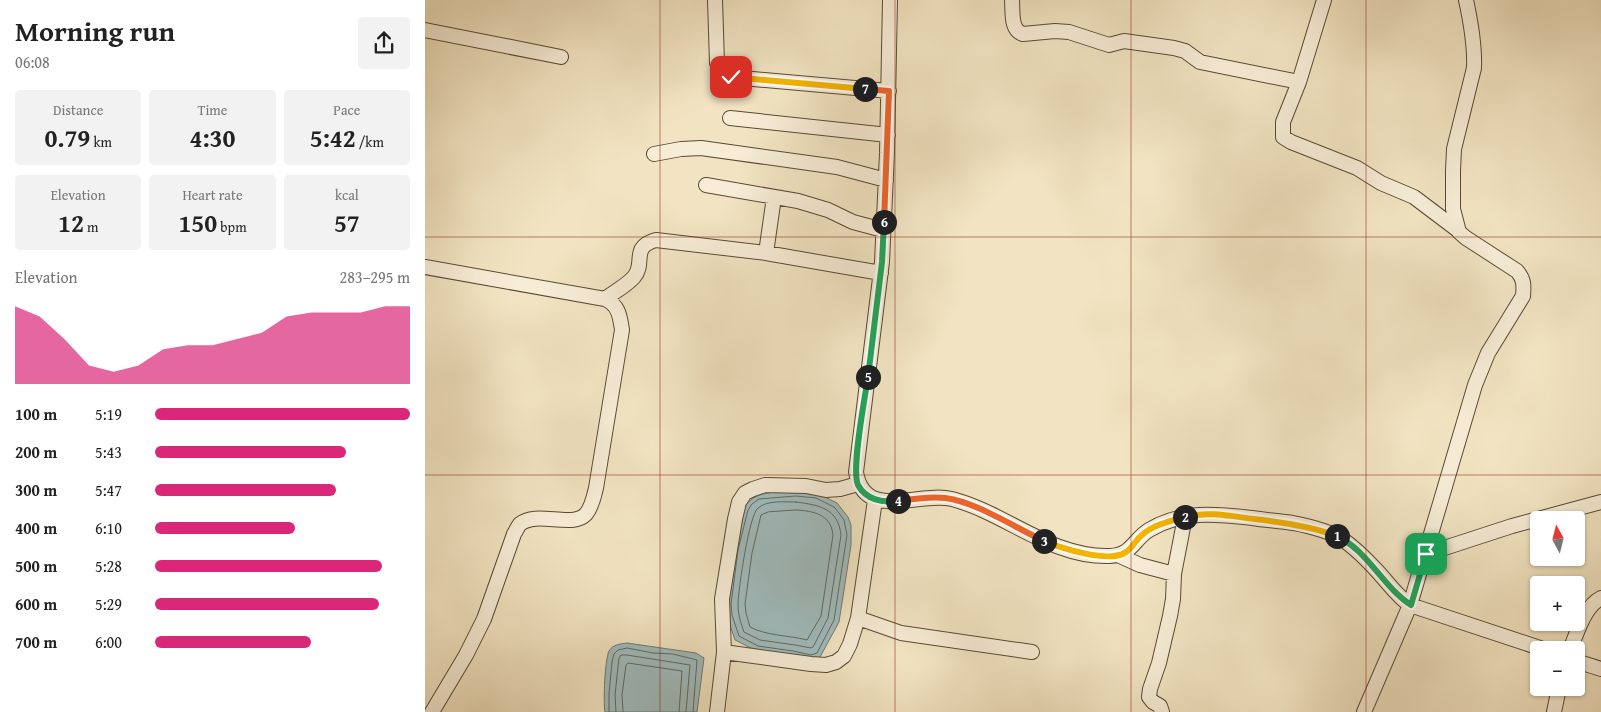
<!DOCTYPE html>
<html lang="en">
<head>
<meta charset="utf-8">
<style>
	:root { --surface:#fff; --page:#f2f2f2; --text:#222; --muted:#767676; --accent:#db2777 }
	body { margin:0; font-family:"Gentium Book Plus",serif; background:var(--page); color:var(--text); height:100vh; display:flex; flex-direction:column; font-size:19px; white-space:nowrap }
	* { box-sizing:border-box; margin:0 }
	p { font-size:16px; color:var(--muted) }
	.icon { flex:none; width:28px; height:28px; fill:none; stroke:currentColor; stroke-width:2; stroke-linecap:round; stroke-linejoin:round }
	.map { position:relative; flex:1; overflow:hidden }
	.details { display:flex; flex-direction:column; background:var(--surface); width:425px }
	.details>* { flex:none }
	.needle { width:32px; rotate:353deg }
	.tools { position:absolute; left:1105px; top:511px; display:grid; gap:10px }
	.tools a { display:grid; place-items:center; width:55px; height:55px; border-radius:5px; background:var(--surface); box-shadow:0 1px 4px #0004; font-size:25px }
	.pin { position:absolute; display:grid; place-items:center; width:42px; height:42px; color:#fff; margin:-21px; border-radius:10px; box-shadow:0 2px 8px #0006 }
	.km { position:absolute; width:25px; height:25px; margin:-12px; border-radius:50%; background:#222; color:#fff; font-size:14px; line-height:25px; text-align:center }
	.round { display:grid; place-items:center; flex:none; width:52px; height:52px; border-radius:5px; background:var(--page) }
	.summary { display:flex; align-items:center; justify-content:space-between; height:85px; padding:0 15px }
	h1 { font-size:28px; font-weight:800; line-height:38px }
	.metrics { display:grid; grid-template-columns:repeat(3,1fr); gap:8px; height:85px; padding:5px 15px }
	.metrics div { display:grid; align-content:center; border-radius:5px; background:var(--page); text-align:center }
	.metrics b { font-size:25px; font-weight:800 }
	.metrics small { font-size:14px; font-weight:400 }
	.metrics p { font-size:14px }
	.chart { height:140px; padding:10px 15px }
	.chart p { display:flex; justify-content:space-between }
	.chart svg { width:100%; height:90px; margin-top:5px; fill:var(--accent); opacity:.7 }
	ul { padding:0 15px; list-style:none; font-size:16px }
	li { display:grid; grid-template-columns:80px 60px 1fr; align-items:center; height:38px }
	li i { height:12px; border-radius:6px; background:var(--accent) }
	main { display:flex; flex:1; min-height:0 }
	.map>svg:first-child { display:block }
	.water { fill:#a0bcbe; stroke:#6f7a73 }
	.lines { fill:none; stroke-linecap:round; stroke-linejoin:round }
	.shore { stroke:#626960; stroke-width:1 }
	.minor-casing { stroke:#584a33; stroke-width:16 }
	.minor { stroke:#f7edd7; stroke-width:14 }
	.split-1-casing { stroke:#fff; stroke-width:10 }
	.split-2-casing { stroke:#fff; stroke-width:10 }
	.split-3-casing { stroke:#fff; stroke-width:10 }
	.split-4-casing { stroke:#fff; stroke-width:10 }
	.split-5-casing { stroke:#fff; stroke-width:10 }
	.split-6-casing { stroke:#fff; stroke-width:10 }
	.split-7-casing { stroke:#fff; stroke-width:10 }
	.split-8-casing { stroke:#fff; stroke-width:10 }
	.split-1 { stroke:#22a559; stroke-width:6 }
	.split-2 { stroke:#f5b400; stroke-width:6 }
	.split-3 { stroke:#f5b400; stroke-width:6 }
	.split-4 { stroke:#f0652b; stroke-width:6 }
	.split-5 { stroke:#22a559; stroke-width:6 }
	.split-6 { stroke:#22a559; stroke-width:6 }
	.split-7 { stroke:#f0652b; stroke-width:6 }
	.split-8 { stroke:#f5b400; stroke-width:6 }
	.grid { fill:none; stroke:#8f2418; stroke-width:1; stroke-opacity:0.55 }
</style>
</head>
<body>
<main>
<section class="details">
<div class="summary"><div><h1>Morning run</h1><p>06:08</p></div><a class="round"><svg class="icon" aria-label="share" viewBox="0 0 24 24"><path d="M12 15V3M7 8l5-5 5 5M5 13v7h14v-7"/></svg></a></div>
<div class="metrics">
<div><p>Distance</p><b>0.79<small> km</small></b></div>
<div><p>Time</p><b>4:30</b></div>
<div><p>Pace</p><b>5:42<small> /km</small></b></div>
</div>
<div class="metrics">
<div><p>Elevation</p><b>12<small> m</small></b></div>
<div><p>Heart rate</p><b>150<small> bpm</small></b></div>
<div><p>kcal</p><b>57</b></div>
</div>
<div class="chart"><p><span>Elevation</span>283–295 m</p>
<svg viewBox="0 0 160 44" preserveAspectRatio="none"><path d="M0 44V6L10 11L20 22L30 35L40 38L50 35L60 27L70 25L80 25L90 22L100 19L110 11L120 9L130 9L140 9L150 6L160 6V44z"/></svg>
</div>
<ul>
<li><b>100 m</b>5:19<i style="width:100%"></i></li>
<li><b>200 m</b>5:43<i style="width:75%"></i></li>
<li><b>300 m</b>5:47<i style="width:71%"></i></li>
<li><b>400 m</b>6:10<i style="width:55%"></i></li>
<li><b>500 m</b>5:28<i style="width:89%"></i></li>
<li><b>600 m</b>5:29<i style="width:88%"></i></li>
<li><b>700 m</b>6:00<i style="width:61%"></i></li>
</ul>
</section>
<div class="map">
<svg width="1176" height="712" viewBox="0 0 1176 712">
	<rect width="100%" height="100%" fill="#f2e4c2"/>
	<filter id="stains"><feTurbulence type="fractalNoise" baseFrequency=".004" numOctaves="4"/><feColorMatrix values="0 0 0 0 .2 0 0 0 0 .09 0 0 0 0 .02 0 0 0 .5 -.17"/></filter>
	<radialGradient id="worn" r=".72"><stop offset=".6" stop-color="#630" stop-opacity="0"/><stop offset="1" stop-color="#630" stop-opacity=".3"/></radialGradient>
	<!-- water -->
	<path class="water" d="M371,491L392,493L412,503L423,517L426,525V545L414,622L395,657L387,660L332,651L310,640L302,616L301,604L318,508C331,490 351,492 371,491Z
		M202,643L271,653L279,658L272,712H180C178,702 180,659 184,651C188,644 196,644 202,643Z"/>
	<g class="lines">
		<!-- shore -->
		<path class="shore" d="M371,502C394,505 413,508 416,535L403,618L388,647L386,648L370,645L335,640L319,632C316,623 313,615 313,605C313,591 324,515 333,508C342,500 360,502 371,502Z
			M371,510C388,511 406,514 408,535L396,616L382,640C363,635 342,636 325,627L321,613L320,604L327,553L336,515L343,512Z
			M313,550L306,604L307,615L314,636L333,646L368,651L386,655L392,653L409,620L422,535L419,520L414,513L409,507L391,498L371,496L334,499L327,504L323,510L313,550
			M184,712V694L187,662L189,654L193,650L202,648L228,653L248,654L272,660L268,712
			M191,712L190,695L194,658L196,655H202L265,665L261,712
			M198,712L197,695L201,665L203,663L257,671L254,712"/>
		<!-- minor casing -->
		<g class="minor-casing">
			<path id="minor" d="M290,0L292,63C295,71 298,74 306,77L464,91
				M465,0L462,153L457,262L431,472C439,522 494,491 527,499C581,513 626,558 685,556C707,555 708,540 724,530C757,510 791,514 827,518C840,520 855,521 868,523C883,526 902,530 915,538C929,546 943,561 954,573C964,584 973,597 985,605L1121,650
				M587,0C588,11 585,30 598,34L630,31L644,32L684,45L699,41L749,48L760,51L775,62L874,82
				M899,0L874,82L858,122V137L866,142L932,168L956,183L989,197L1034,231
				M0,30L136,57
				M305,118L463,135
				M229,154L256,149L276,148L412,167L461,180
				M281,185L373,201L403,210L428,222L458,230
				M341,253L349,197
				M0,267L180,299C194,305 195,317 197,330L171,488C169,496 167,507 161,514C147,529 112,510 95,524C93,526 91,531 89,534L59,619L41,655L7,712
				M180,299C189,292 201,286 209,277C221,263 205,247 231,240L341,253L456,273
				M1001,554L1087,526L1176,502
				M695,556L715,565L749,574
				M433,618L476,633L607,652
				M1145,650C1152,633 1159,607 1176,598
				M299,652L386,664L401,665L411,662L419,656L425,644L433,618L450,500
				M1151,661L1176,669
				M292,712L299,652L297,599L310,519L314,502L320,493L328,489L340,485L381,486L401,490L415,489L433,484
				M737,712L735,706L728,702L724,697L725,689L734,663L745,616L748,599L749,574L760,517
				M939,712L985,605L1050,385L1063,353L1098,296C1099,285 1099,279 1092,271L1041,238L1034,232L1028,209V171L1029,149L1049,68C1050,45 1046,23 1041,0
				M1129,712L1134,688"/>
		</g>
		<!-- minor -->
		<use href="#minor" class="minor"/>
	</g>
	<g class="lines">
		<!-- split-1 casing -->
		<g class="split-1-casing">
			<path id="split-1" d="M912,536C943,551 958,587 986,605L1001,554"/>
		</g>
		<!-- split-2 casing -->
		<g class="split-2-casing">
			<path id="split-2" d="M760,517C783,511 805,516 829,519C857,522 885,526 912,536"/>
		</g>
		<!-- split-3 casing -->
		<g class="split-3-casing">
			<path id="split-3" d="M619,541C636,548 685,564 701,552C707,548 711,540 717,535C728,525 745,521 760,517"/>
		</g>
		<!-- split-4 casing -->
		<g class="split-4-casing">
			<path id="split-4" d="M473,501C488,499 504,496 520,498C549,501 591,528 619,541"/>
		</g>
		<!-- split-5 casing -->
		<g class="split-5-casing">
			<path id="split-5" d="M443,377C440,397 426,469 433,485C441,500 458,503 473,501"/>
		</g>
		<!-- split-6 casing -->
		<g class="split-6-casing">
			<path id="split-6" d="M443,377L457,262L459,222"/>
		</g>
		<!-- split-7 casing -->
		<g class="split-7-casing">
			<path id="split-7" d="M440,89L464,91L459,222"/>
		</g>
		<!-- split-8 casing -->
		<g class="split-8-casing">
			<path id="split-8" d="M306,77L440,89"/>
		</g>
		<!-- split-1 -->
		<use href="#split-1" class="split-1"/>
		<!-- split-2 -->
		<use href="#split-2" class="split-2"/>
		<!-- split-3 -->
		<use href="#split-3" class="split-3"/>
		<!-- split-4 -->
		<use href="#split-4" class="split-4"/>
		<!-- split-5 -->
		<use href="#split-5" class="split-5"/>
		<!-- split-6 -->
		<use href="#split-6" class="split-6"/>
		<!-- split-7 -->
		<use href="#split-7" class="split-7"/>
		<!-- split-8 -->
		<use href="#split-8" class="split-8"/>
	</g>
	<!-- grid -->
	<path class="grid" d="M235,0V712M470,0V712M706,0V712M941,0V712M0,237H1176M0,475H1176"/>
	<rect width="100%" height="100%" filter="url(#stains)"/>
	<rect width="100%" height="100%" fill="url(#worn)"/>
</svg>
<div class="tools">
<a><svg class="needle" viewBox="-14 -14 28 28"><path d="M0-13l5 13h-10z" fill="#e53935"/><path d="M0 13l5-13h-10z" fill="#767676"/></svg></a>
<a>+</a>
<a>−</a>
</div>
<div class="pin" style="left:1001px;top:554px;background:#1e9e55"><svg class="icon" aria-label="arrive" viewBox="0 0 24 24"><path d="M6 21V4h12l-3 4 3 4H6"/></svg></div>
<div class="pin" style="left:306px;top:77px;background:#d93025"><svg class="icon" aria-label="check" viewBox="0 0 24 24"><path d="M5 12l5 5 9-10"/></svg></div>
<b class="km" style="left:912px;top:536px">1</b>
<b class="km" style="left:760px;top:517px">2</b>
<b class="km" style="left:619px;top:541px">3</b>
<b class="km" style="left:473px;top:501px">4</b>
<b class="km" style="left:443px;top:377px">5</b>
<b class="km" style="left:459px;top:222px">6</b>
<b class="km" style="left:440px;top:89px">7</b>
</div>
</main>
</body>
</html>
